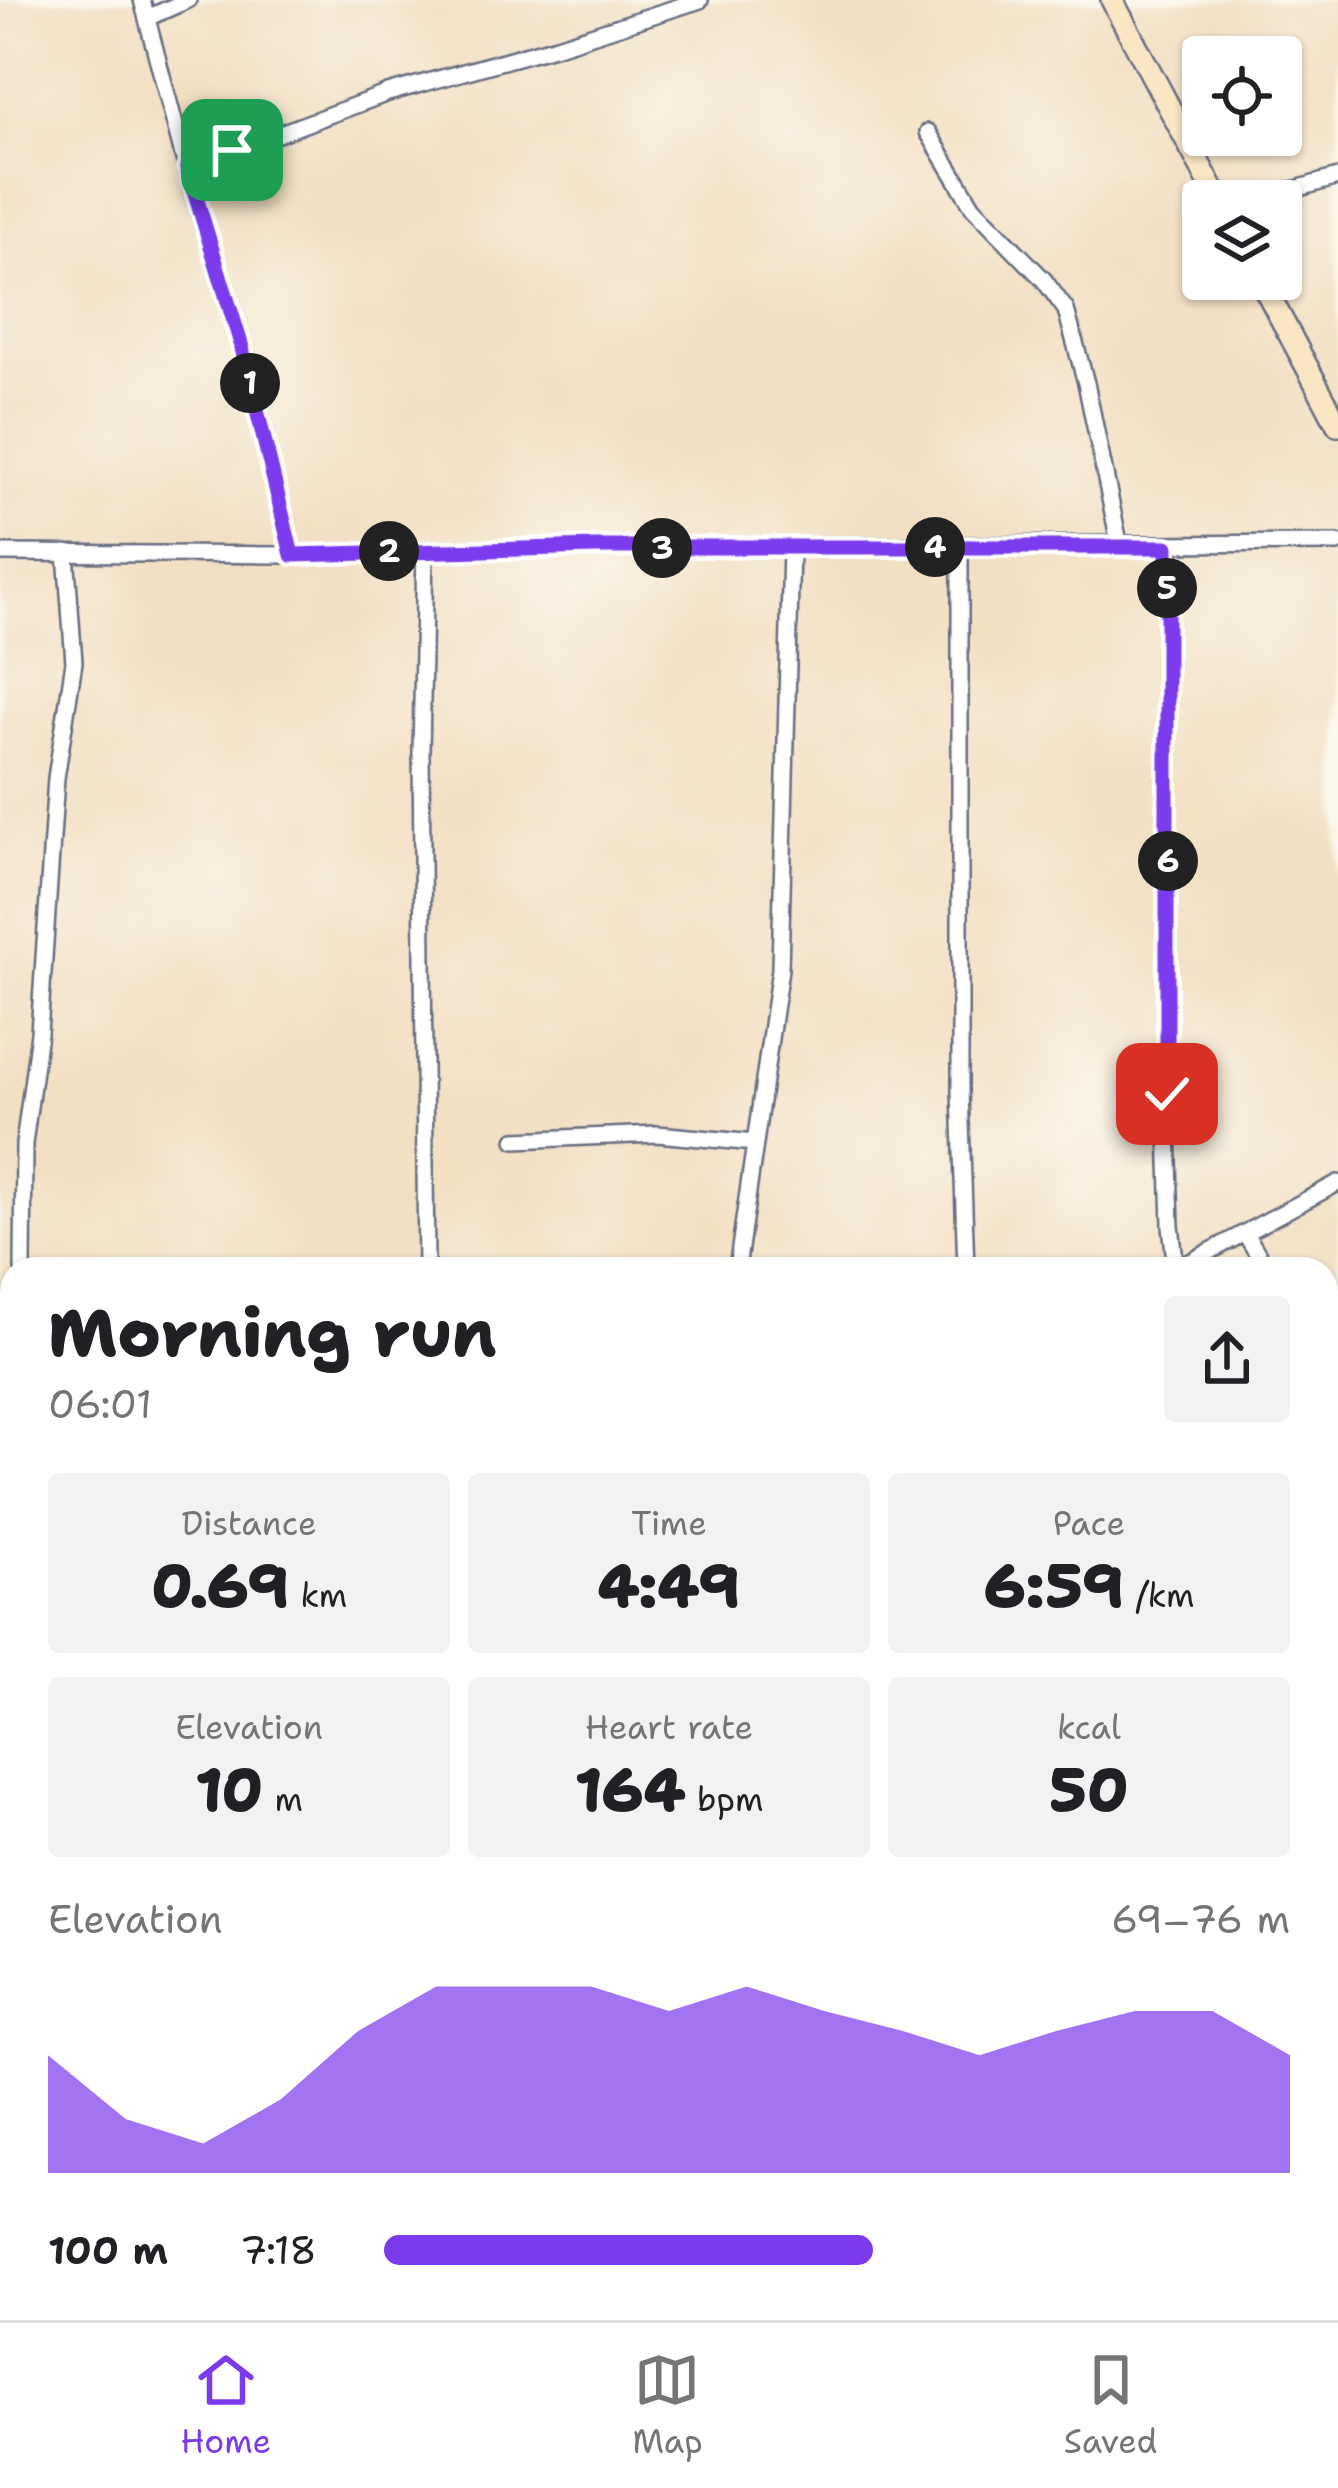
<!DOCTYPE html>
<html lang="en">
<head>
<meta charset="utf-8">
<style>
	:root { --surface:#fff; --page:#f2f2f2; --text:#202124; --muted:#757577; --line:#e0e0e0; --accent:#7c3aed }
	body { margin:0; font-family:"Shantell Sans",sans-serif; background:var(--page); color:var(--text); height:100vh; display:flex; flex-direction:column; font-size:45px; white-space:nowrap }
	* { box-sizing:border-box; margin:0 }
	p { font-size:39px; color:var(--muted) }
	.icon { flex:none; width:66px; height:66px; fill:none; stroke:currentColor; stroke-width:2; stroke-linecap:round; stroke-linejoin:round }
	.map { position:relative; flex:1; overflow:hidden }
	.sheet { position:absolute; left:0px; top:1257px; width:1338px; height:1065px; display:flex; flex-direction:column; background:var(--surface); border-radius:36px 36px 0 0; box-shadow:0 3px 9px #0004 }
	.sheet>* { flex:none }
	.fabs { position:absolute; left:1182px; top:36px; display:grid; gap:24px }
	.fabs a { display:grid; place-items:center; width:120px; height:120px; border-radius:12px; background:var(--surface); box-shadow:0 3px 9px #0004; font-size:60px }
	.pin { position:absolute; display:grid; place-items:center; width:102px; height:102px; color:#fff; margin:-51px; border-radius:24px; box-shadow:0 6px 18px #0006 }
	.km { position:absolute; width:60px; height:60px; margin:-30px; border-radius:50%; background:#222; color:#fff; font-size:33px; line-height:60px; text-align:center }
	.round { display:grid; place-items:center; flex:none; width:126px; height:126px; border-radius:12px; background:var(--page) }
	.summary { display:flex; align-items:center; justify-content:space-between; height:204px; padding:0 48px }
	h1 { font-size:66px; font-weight:800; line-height:90px }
	.metrics { display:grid; grid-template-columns:repeat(3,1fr); gap:18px; height:204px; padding:12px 48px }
	.metrics div { display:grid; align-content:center; border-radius:12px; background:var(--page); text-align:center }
	.metrics b { font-size:60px; font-weight:800 }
	.metrics small { font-size:33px; font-weight:400 }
	.metrics p { font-size:33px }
	.chart { height:336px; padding:24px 48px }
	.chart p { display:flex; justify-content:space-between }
	.chart svg { width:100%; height:216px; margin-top:12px; fill:var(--accent); opacity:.7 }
	ul { padding:0 48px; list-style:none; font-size:39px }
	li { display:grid; grid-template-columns:192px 144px 1fr; align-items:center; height:90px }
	li i { height:30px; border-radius:15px; background:var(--accent) }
	.menu { display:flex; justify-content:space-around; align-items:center; height:168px; border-top:3px solid var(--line); background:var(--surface); font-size:33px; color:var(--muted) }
	.menu a { display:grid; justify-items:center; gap:6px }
	.menu .current { color:var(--accent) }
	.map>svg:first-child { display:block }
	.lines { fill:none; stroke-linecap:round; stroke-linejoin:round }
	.minor-casing { stroke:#676d81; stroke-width:20 }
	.secondary-casing { stroke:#676d81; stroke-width:26 }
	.minor { stroke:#fff; stroke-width:15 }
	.secondary { stroke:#fbe6c4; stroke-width:21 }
	.route-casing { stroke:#fff; stroke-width:24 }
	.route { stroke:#7c3aed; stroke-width:15 }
</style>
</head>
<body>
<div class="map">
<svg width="1338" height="2320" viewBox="0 0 1338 2320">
	<rect width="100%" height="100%" fill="#fbf7ec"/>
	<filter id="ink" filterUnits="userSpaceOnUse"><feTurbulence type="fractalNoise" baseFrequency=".00833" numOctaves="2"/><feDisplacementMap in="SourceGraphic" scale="24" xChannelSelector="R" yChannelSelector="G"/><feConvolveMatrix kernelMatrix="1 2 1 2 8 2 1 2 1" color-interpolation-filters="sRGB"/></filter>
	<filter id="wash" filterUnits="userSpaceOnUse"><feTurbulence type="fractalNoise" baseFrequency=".004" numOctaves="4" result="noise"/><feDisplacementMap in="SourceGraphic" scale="48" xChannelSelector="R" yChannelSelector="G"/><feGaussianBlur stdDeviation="2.7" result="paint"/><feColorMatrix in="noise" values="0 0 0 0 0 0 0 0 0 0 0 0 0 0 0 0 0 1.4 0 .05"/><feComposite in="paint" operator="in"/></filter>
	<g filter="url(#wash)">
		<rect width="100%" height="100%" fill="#f3dfc2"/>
	</g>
	<g filter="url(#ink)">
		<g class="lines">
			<!-- minor casing -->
			<g class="minor-casing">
				<path id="minor" d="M142,0L194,197L241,344L292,555
					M147,18L188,0
					M928,132L973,207L1044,280L1066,310L1086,383L1120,547
					M187,168L388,93L557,46L700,0
					M1254,201L1338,177
					M1167,546V1095L1171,1226L1176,1269
					M960,547V1091L966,1269
					M425,550L421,752L426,1269
					M0,553L292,555L595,547L1338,543
					M515,1140L657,1134L755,1143
					M1245,1233L1267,1269
					M23,1269L24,1144L39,1033L56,778L74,662L66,553
					M737,1269L780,969L791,549
					M1177,1269L1338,1183
					M0,1324L12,1314
					M1326,1370L1338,1394
					M0,1485L12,1483
					M1326,1496L1338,1490
					M12,1572V1677
					M1326,1730L1338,1723
					M0,1799L12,1746
					M1326,2227L1338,2225
					M857,2310L860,2320
					M896,2320L944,2310"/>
			</g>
			<!-- secondary casing -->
			<g class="secondary-casing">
				<path id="secondary" d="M1112,0L1219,201
					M1260,279L1338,425"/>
			</g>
			<!-- minor -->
			<use href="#minor" class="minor"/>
			<!-- secondary -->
			<use href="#secondary" class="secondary"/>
		</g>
	</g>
	<g class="lines" filter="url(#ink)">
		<!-- route casing -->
		<g class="route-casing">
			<path id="route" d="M232,150L187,168L241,344L292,555L595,547H1167V1094"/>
		</g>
		<!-- route -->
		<use href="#route" class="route"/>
	</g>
</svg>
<div class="fabs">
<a><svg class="icon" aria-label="locate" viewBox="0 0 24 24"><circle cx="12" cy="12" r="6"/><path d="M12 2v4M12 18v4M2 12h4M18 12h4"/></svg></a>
<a><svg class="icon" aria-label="layers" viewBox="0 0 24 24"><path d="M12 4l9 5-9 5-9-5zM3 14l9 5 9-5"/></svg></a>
</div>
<div class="pin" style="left:232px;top:150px;background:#1e9e55"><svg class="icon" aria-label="arrive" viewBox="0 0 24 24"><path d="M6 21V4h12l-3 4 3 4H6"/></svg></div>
<div class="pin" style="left:1167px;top:1094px;background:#d93025"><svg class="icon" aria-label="check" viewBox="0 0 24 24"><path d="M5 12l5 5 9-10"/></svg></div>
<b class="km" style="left:250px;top:383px">1</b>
<b class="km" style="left:389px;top:551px">2</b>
<b class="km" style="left:662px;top:548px">3</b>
<b class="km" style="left:935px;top:547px">4</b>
<b class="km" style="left:1167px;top:588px">5</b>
<b class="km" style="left:1168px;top:861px">6</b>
<section class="sheet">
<div class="summary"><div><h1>Morning run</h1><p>06:01</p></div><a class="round"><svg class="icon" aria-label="share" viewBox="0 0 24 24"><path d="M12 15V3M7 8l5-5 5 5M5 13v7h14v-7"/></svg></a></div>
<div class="metrics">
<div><p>Distance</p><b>0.69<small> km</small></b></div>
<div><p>Time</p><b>4:49</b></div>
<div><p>Pace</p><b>6:59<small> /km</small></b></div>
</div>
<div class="metrics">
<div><p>Elevation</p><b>10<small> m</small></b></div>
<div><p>Heart rate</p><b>164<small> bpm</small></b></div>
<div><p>kcal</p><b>50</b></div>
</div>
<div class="chart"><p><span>Elevation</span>69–76 m</p>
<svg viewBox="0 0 160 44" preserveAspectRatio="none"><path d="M0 44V20L10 33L20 38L30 29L40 15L50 6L60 6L70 6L80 11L90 6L100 11L110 15L120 20L130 15L140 11L150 11L160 20V44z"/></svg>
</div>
<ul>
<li><b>100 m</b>7:18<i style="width:54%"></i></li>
</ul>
</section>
</div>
<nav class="menu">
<a class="current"><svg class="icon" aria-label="home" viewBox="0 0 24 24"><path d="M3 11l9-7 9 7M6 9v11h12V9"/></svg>Home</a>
<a><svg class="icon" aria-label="map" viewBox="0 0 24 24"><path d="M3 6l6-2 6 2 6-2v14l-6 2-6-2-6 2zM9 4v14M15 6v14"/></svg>Map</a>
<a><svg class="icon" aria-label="saved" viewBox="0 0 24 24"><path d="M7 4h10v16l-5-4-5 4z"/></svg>Saved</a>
</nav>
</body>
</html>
